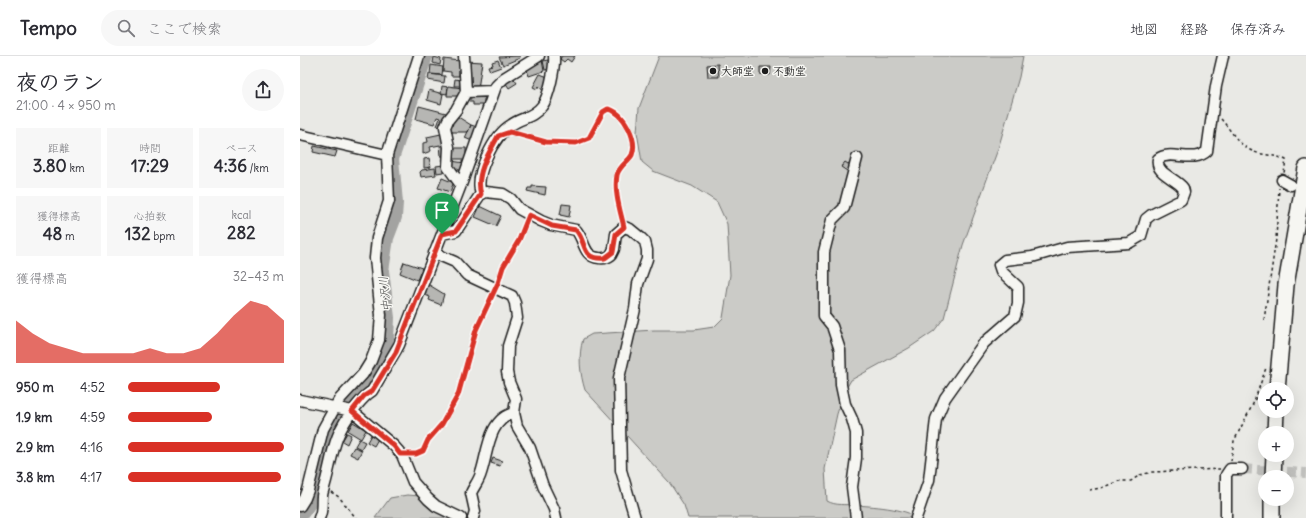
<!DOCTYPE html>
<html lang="ja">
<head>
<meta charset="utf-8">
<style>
	:root { --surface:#fff; --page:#f7f7f7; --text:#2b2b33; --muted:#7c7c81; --line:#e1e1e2; --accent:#d93025 }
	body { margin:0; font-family:Delius,"Klee One",sans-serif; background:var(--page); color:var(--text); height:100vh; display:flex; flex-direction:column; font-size:15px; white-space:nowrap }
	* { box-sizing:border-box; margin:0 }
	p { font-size:13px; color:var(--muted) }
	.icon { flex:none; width:22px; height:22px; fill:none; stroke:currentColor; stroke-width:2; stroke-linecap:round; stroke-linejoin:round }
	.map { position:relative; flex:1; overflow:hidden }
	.sheet { display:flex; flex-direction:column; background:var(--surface); width:300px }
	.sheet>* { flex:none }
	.tools { position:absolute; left:958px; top:326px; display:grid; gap:8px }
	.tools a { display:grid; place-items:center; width:36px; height:36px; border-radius:50%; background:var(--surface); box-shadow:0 4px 16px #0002; font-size:20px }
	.pin { position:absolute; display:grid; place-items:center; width:34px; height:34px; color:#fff; margin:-41px -17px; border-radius:50% 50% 50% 0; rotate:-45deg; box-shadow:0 0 4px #0007 }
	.pin .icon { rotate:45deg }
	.round { display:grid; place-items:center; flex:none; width:42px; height:42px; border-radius:21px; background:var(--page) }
	.summary { display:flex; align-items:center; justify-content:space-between; height:68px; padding:0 16px }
	h1 { font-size:22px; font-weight:800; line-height:30px }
	.figures { display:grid; grid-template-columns:repeat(3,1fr); gap:6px; height:68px; padding:4px 16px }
	.figures div { display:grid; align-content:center; border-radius:0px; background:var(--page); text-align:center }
	.figures b { font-size:17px; font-weight:800 }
	.figures small { font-size:11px; font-weight:400 }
	.figures p { font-size:11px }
	.chart { height:112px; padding:8px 16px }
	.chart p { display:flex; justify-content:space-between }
	.chart svg { width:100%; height:72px; margin-top:4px; fill:var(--accent); opacity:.7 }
	ul { padding:0 16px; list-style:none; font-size:13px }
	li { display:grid; grid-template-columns:64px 48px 1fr; align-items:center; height:30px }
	li i { height:10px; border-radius:5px; background:var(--accent) }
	header { display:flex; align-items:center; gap:24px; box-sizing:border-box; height:56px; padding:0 20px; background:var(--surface); border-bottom:1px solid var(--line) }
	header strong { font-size:19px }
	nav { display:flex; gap:22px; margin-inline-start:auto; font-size:14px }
	.search { width:280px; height:36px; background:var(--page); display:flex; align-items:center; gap:10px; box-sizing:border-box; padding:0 14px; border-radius:22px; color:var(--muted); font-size:15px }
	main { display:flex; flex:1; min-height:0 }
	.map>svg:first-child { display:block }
	.green { fill:#cbcbc7; stroke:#747472 }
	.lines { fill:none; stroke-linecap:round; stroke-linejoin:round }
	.river { stroke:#a3a3a1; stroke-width:14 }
	.building { fill:#b6b6b3; stroke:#1c1c1c }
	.minor-tunnel { stroke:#c0c0bd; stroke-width:10; stroke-dasharray:10 5; stroke-linecap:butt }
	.minor-casing { stroke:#1c1c1c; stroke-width:13 }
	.highway-casing { stroke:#1c1c1c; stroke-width:18 }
	.path { stroke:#1c1c1c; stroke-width:1.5; stroke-dasharray:3 3; stroke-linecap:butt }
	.minor { stroke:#f6f6f2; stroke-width:10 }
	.highway { stroke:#f6f6f2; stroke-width:15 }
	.route-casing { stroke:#fff; stroke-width:8 }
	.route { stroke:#d93025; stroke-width:5 }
	.poi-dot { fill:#1c1c1c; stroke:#f6f6f2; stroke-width:1.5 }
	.labels { text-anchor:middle; stroke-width:3; stroke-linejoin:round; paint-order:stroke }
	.poi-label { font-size:11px; font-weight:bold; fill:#1c1c1c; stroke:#f6f6f2; text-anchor:start }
	.water-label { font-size:12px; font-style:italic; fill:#525251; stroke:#f6f6f2 }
</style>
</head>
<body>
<header>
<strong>Tempo</strong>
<div class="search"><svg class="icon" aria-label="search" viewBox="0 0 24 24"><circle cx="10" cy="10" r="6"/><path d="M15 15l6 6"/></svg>ここで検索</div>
<nav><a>地図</a><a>経路</a><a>保存済み</a></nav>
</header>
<main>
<section class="sheet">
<div class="summary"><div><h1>夜のラン</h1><p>21:00 · 4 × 950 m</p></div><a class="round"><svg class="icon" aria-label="share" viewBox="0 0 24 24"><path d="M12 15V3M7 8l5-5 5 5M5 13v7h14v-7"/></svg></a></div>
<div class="figures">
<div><p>距離</p><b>3.80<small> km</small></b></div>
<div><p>時間</p><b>17:29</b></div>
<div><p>ペース</p><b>4:36<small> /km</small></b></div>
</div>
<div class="figures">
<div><p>獲得標高</p><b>48<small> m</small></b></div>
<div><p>心拍数</p><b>132<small> bpm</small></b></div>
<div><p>kcal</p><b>282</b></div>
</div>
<div class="chart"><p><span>獲得標高</span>32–43 m</p>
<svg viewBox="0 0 160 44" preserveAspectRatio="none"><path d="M0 44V18L10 26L20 32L30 35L40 38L50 38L60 38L70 38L80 35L90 38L100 38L110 35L120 26L130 15L140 6L150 9L160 18V44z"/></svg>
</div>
<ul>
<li><b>950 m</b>4:52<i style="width:59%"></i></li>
<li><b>1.9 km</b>4:59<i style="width:54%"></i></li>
<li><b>2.9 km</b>4:16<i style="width:100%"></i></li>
<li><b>3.8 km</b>4:17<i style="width:98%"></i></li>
</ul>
</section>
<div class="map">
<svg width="1006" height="462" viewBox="0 0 1006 462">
	<rect width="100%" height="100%" fill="#e9e9e5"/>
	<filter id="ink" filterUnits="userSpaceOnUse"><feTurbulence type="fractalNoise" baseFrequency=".025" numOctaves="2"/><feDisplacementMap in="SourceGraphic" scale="8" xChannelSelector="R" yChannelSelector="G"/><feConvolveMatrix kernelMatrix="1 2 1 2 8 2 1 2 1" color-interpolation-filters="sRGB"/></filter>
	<g filter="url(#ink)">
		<!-- green -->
		<path class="green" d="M359,0H723L719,21L698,93L663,189L644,262L634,275L609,292L551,324L544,336L537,358L525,413L527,445C536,450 545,448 554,449C571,450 605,452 618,462H388L384,449L369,426L285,334C280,318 278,300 283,283L292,278L354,274H394L414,271L423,262L430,219L427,168L417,146L392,130L353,115L342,106L337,76L339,52Z
			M107,439L134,441L155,458L156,462H75L90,442Z"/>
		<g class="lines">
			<!-- river -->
			<path class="river" d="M0,460L14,441L28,377L40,357L64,332L82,300L87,282L88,262L82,215L87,182L95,161L96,147L92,103L126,0"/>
		</g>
		<!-- building -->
		<path class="building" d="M219,0L220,2L203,9L199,1Z
			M262,0H275L271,6L267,3L264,6L260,3Z
			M134,1L141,3L140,9L133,7Z
			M144,3L160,5L159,20H151V16L143,15Z
			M198,4L201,11L190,15L188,10L193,9L192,6Z
			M242,4L244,15L229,20L226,11Z
			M248,4L250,13L245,14L243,5Z
			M167,5L182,6L178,33H168Z
			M418,8L419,21H408L407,9Z
			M131,9L143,11L142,19L130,18Z
			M460,11H471L470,19L460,18Z
			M129,18L145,20L144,27L128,24Z
			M240,18L248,21L243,35L239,30L237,33L233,31Z
			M212,20L217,27L209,32L205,26Z
			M155,23L161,24V30H154Z
			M142,30L148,31L147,38L141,37Z
			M148,30L162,32L160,40H147Z
			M129,34L143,38L141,48L127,44Z
			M188,39L186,43H184V49H173V46H170V41Z
			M119,50L146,57L140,71L137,70L140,62L137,61L134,68L116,63Z
			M155,59L171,69L168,76H148Z
			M171,69L177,71L172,85L165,82Z
			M141,78L145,87V100H141L140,89L130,91L131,95L123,98V87L128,86L127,81Z
			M14,90L37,95L35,101L13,96Z
			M151,92H166V106H162V103H150Z
			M129,102L131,111L124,112V103Z
			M151,105L165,107L162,115L151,111Z
			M545,106L551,110L547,115L541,111Z
			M143,109V116L137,117L136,110Z
			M135,112L136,119L121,121L120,116L122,114Z
			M142,122L152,126L153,128L150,136L138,132Z
			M232,130L246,131L245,139L227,135L228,132H232Z
			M262,148L271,149L269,161L260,159Z
			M180,150L201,160L196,170L175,161Z
			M104,206L122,212L117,224L100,217Z
			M126,227L144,238L141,249L129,244L130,241L125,239L126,236L123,235Z
			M53,366L66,374L61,383L48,375Z
			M47,377L51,379L47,388L42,385Z
			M71,379L78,383L74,390L67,386Z
			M59,383L65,386L61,393L55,390Z
			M54,391L62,394L58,402L50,398Z
			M193,402L202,405L200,410L191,407Z"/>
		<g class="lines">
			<!-- minor-tunnel -->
			<path class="minor-tunnel" d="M942,413L1006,417"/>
			<!-- minor casing -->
			<g class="minor-casing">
				<path id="minor" d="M166,36L193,35
					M0,79L87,99
					M982,124L991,129
					M161,129L148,111L149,91L145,71L148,64L156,54L166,36L164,0
					M181,138C174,119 194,79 211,69C221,62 234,61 242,50C249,41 255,11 254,0
					M142,178L156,175L180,139L186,136L203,138L211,143L219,153L241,165L251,169L276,174C285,184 283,201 299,202C304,203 307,202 311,199L314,193L316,178L324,171L330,173L341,182L345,186L347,194V203L338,228L335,253L319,322L321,414L335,462
					M134,197L155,206L167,219L212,240L215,247L217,262L208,290L207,316L209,326L216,343L214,357L217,370L230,392L243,430L254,453L256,462
					M0,344L52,355L94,390L102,399L113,426L128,443L136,450L161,462
					M0,450L5,442L8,434L23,373L39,344L63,318L71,305L79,284L81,259L75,202L77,182L89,145L87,99L119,0
					M19,462C24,453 20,444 23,435C33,404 31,381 54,353C60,346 64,340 72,335L99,289L161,129L196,30L204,22L239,0
					M173,462L175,455L171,437C174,430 179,425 181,417C188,397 188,363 214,357
					M556,462L552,431L556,402V377L552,363L545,348L541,329L540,294L532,270L524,260V196L532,164L544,152L557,102
					M616,462L629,424L636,363L645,342L684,287L715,260L718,247V231L701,215L699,209L705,204L732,201L767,191L829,187L841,180L846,163L851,159L881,144L884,136L883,132C876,122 855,118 858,103C870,93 894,108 907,95L916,30L923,0
					M926,462V419L930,413H942"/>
			</g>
			<!-- highway casing -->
			<g class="highway-casing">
				<path id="highway" d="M977,333L986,229L1006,112
					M975,377L976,355
					M973,421L974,399
					M972,462V443"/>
			</g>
			<!-- path -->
			<path class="path" d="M921,63C930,73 938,88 950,94C961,100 975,98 986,104L984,117
				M215,77C231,84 276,95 290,81C297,74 298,61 305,54C326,48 332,84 332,98C328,103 323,107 320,113C313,124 317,151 322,164
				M199,225L203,211L219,184L227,166
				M964,264L976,183L979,132
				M112,399L123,395L128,384L142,368L158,339L169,292L176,274L192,240
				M931,405L934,385L954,346L966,312
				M789,434L801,432L819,425H831L840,419L852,416L920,413
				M31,436L39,441L56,462"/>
			<!-- minor -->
			<use href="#minor" class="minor"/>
			<!-- highway -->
			<use href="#highway" class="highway"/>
		</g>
	</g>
	<g class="lines" filter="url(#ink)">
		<!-- route casing -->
		<g class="route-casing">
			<path id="route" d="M308,53C324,56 338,84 332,99C328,106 319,110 317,119C314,136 320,154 324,171L316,178L313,196L305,202C280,204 288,188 276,174L252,170L229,159L219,184L203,211L198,227L176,274L158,339L142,368L128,384L123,395L116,398H100L94,390L52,355L64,340L72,335L96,296L142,178L156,175L181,138C175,120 188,98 196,84L198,80L210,76L246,86L276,87L289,82L303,56Z"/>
		</g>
		<!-- route -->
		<use href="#route" class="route"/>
	</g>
	<!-- markers -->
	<g class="poi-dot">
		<circle cx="413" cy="15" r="4"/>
		<circle cx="465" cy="15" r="4"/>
	</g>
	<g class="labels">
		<!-- poi labels -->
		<g class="poi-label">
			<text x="421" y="19">大師堂</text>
			<text x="473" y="19">不動堂</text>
		</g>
		<!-- water labels -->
		<g class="water-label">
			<text transform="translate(85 238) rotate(-97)" y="4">中沢川</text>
		</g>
	</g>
</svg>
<div class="tools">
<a><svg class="icon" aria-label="locate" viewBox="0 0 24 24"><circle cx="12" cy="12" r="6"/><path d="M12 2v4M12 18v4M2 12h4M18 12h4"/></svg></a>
<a>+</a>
<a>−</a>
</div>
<div class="pin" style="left:142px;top:178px;background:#1e9e55"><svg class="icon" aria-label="arrive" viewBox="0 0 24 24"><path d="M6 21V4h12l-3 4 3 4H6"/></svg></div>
</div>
</main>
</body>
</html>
